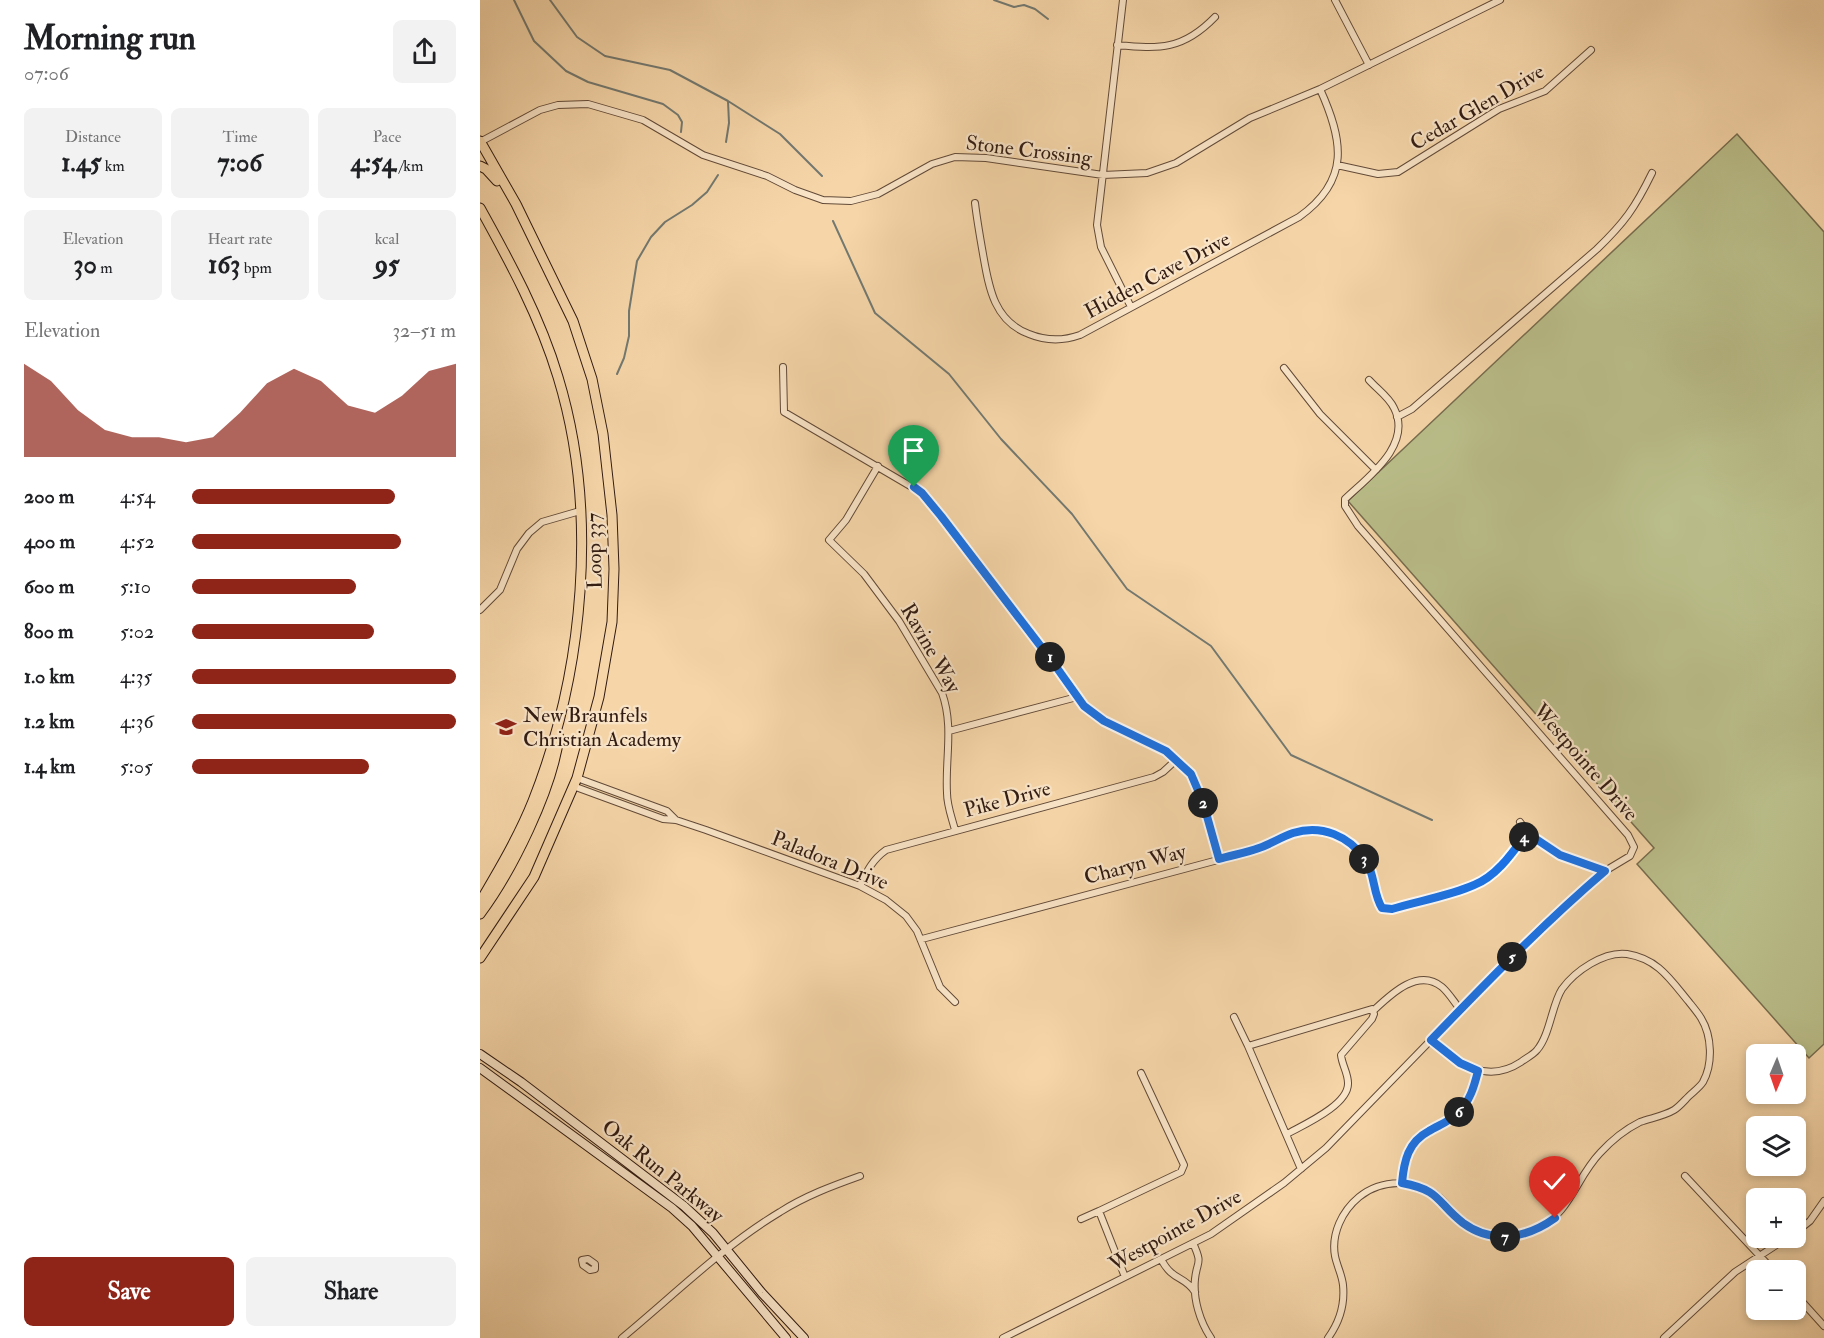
<!DOCTYPE html>
<html lang="en">
<head>
<meta charset="utf-8">
<style>
	:root { --surface:#fff; --page:#f2f2f2; --text:#202124; --muted:#757577; --accent:#8f2418 }
	body { margin:0; font-family:"IM FELL Double Pica",serif; background:var(--page); color:var(--text); height:100vh; display:flex; flex-direction:column; font-size:22px; white-space:nowrap }
	* { box-sizing:border-box; margin:0 }
	p { font-size:20px; color:var(--muted) }
	.icon { flex:none; width:33px; height:33px; fill:none; stroke:currentColor; stroke-width:2; stroke-linecap:round; stroke-linejoin:round }
	.map { position:relative; flex:1; overflow:hidden }
	.drawer { display:flex; flex-direction:column; background:var(--surface); width:480px }
	.drawer>* { flex:none }
	.needle { width:39px; rotate:182deg }
	.controls { position:absolute; left:1266px; top:1044px; display:grid; gap:12px }
	.controls a { display:grid; place-items:center; width:60px; height:60px; border-radius:9px; background:var(--surface); box-shadow:0 3px 9px #0003; font-size:30px }
	.pin { position:absolute; display:grid; place-items:center; width:51px; height:51px; color:#fff; margin:-62px -26px; border-radius:50% 50% 50% 0; rotate:-45deg; box-shadow:0 0 6px #0007 }
	.pin .icon { rotate:45deg }
	.km { position:absolute; width:30px; height:30px; margin:-15px; border-radius:50%; background:#222; color:#fff; font-size:16px; line-height:30px; text-align:center }
	.round { display:grid; place-items:center; flex:none; width:63px; height:63px; border-radius:9px; background:var(--page) }
	.summary { display:flex; align-items:center; justify-content:space-between; height:102px; padding:0 24px }
	h1 { font-size:33px; font-weight:700; line-height:45px }
	.metrics { display:grid; grid-template-columns:repeat(3,1fr); gap:9px; height:102px; padding:6px 24px }
	.metrics div { display:grid; align-content:center; border-radius:9px; background:var(--page); text-align:center }
	.metrics b { font-size:26px; font-weight:700 }
	.metrics small { font-size:16px; font-weight:400 }
	.metrics p { font-size:16px }
	.chart { height:168px; padding:12px 24px }
	.chart p { display:flex; justify-content:space-between }
	.chart svg { width:100%; height:108px; margin-top:6px; fill:var(--accent); opacity:.7 }
	.action { display:flex; gap:12px; margin-top:auto; padding:12px 24px }
	.action a { flex:1; height:69px; border-radius:9px; background:var(--accent); color:#fff; font-size:24px; font-weight:700; line-height:69px; text-align:center }
	.action a+a { background:var(--page); color:var(--text) }
	ul { padding:0 24px; list-style:none; font-size:20px }
	li { display:grid; grid-template-columns:96px 72px 1fr; align-items:center; height:45px }
	li i { height:15px; border-radius:8px; background:var(--accent) }
	main { display:flex; flex:1; min-height:0 }
	.map>svg:first-child { display:block }
	.green { fill:#babe8a; stroke:#766c4e; stroke-width:1.5 }
	.lines { fill:none; stroke-linecap:round; stroke-linejoin:round }
	.stream { stroke:#737971; stroke-width:2 }
	.street-casing { stroke:#624a38; stroke-width:8 }
	.secondary-casing { stroke:#311b12; stroke-width:10 }
	.primary-casing { stroke:#311b12; stroke-width:11 }
	.street { stroke:#f9e4c7; stroke-width:6 }
	.secondary { stroke:#f9e4c7; stroke-width:8 }
	.primary { stroke:#f6d6a9; stroke-width:9 }
	.route-casing { stroke:#fff; stroke-width:12 }
	.route { stroke:#1a73e8; stroke-width:8 }
	.labels { text-anchor:middle; stroke-width:4.5; stroke-linejoin:round; paint-order:stroke }
	.street-label { font-size:21px; fill:#311b12; stroke:#f9e4c7 }
	.poi-label { font-size:21px; fill:#311b12; stroke:#f9e4c7; text-anchor:start }
</style>
</head>
<body>
<main>
<section class="drawer">
<div class="summary"><div><h1>Morning run</h1><p>07:06</p></div><a class="round"><svg class="icon" aria-label="share" viewBox="0 0 24 24"><path d="M12 15V3M7 8l5-5 5 5M5 13v7h14v-7"/></svg></a></div>
<div class="metrics">
<div><p>Distance</p><b>1.45<small> km</small></b></div>
<div><p>Time</p><b>7:06</b></div>
<div><p>Pace</p><b>4:54<small> /km</small></b></div>
</div>
<div class="metrics">
<div><p>Elevation</p><b>30<small> m</small></b></div>
<div><p>Heart rate</p><b>163<small> bpm</small></b></div>
<div><p>kcal</p><b>95</b></div>
</div>
<div class="chart"><p><span>Elevation</span>32–51 m</p>
<svg viewBox="0 0 160 44" preserveAspectRatio="none"><path d="M0 44V6L10 13L20 25L30 33L40 36L50 36L60 38L70 36L80 26L90 14L100 8L110 13L120 23L130 26L140 19L150 9L160 6V44z"/></svg>
</div>
<ul>
<li><b>200 m</b>4:54<i style="width:77%"></i></li>
<li><b>400 m</b>4:52<i style="width:79%"></i></li>
<li><b>600 m</b>5:10<i style="width:62%"></i></li>
<li><b>800 m</b>5:02<i style="width:69%"></i></li>
<li><b>1.0 km</b>4:35<i style="width:100%"></i></li>
<li><b>1.2 km</b>4:36<i style="width:100%"></i></li>
<li><b>1.4 km</b>5:05<i style="width:67%"></i></li>
</ul>
<div class="action"><a>Save</a><a>Share</a></div>
</section>
<div class="map">
<svg width="1344" height="1338" viewBox="0 0 1344 1338">
	<rect width="100%" height="100%" fill="#f6d6a9"/>
	<filter id="stains"><feTurbulence type="fractalNoise" baseFrequency=".00333" numOctaves="4"/><feColorMatrix values="0 0 0 0 .2 0 0 0 0 .09 0 0 0 0 .02 0 0 0 .5 -.17"/></filter>
	<radialGradient id="worn" r=".72"><stop offset=".6" stop-color="#630" stop-opacity="0"/><stop offset="1" stop-color="#630" stop-opacity=".3"/></radialGradient>
	<!-- green -->
	<path class="green" d="M1257,134L1344,232V1044L1329,1058L1157,864L1174,848L868,501Z"/>
	<g class="lines">
		<!-- stream -->
		<path class="stream" d="M34,0L54,41L86,71L108,82L183,104L198,115L202,122L201,132
			M70,0L97,37L125,56L190,70L248,101L300,134L342,176
			M514,0L534,7L544,5L555,9L568,19
			M246,142L249,123L248,101
			M353,221L395,313L469,374L521,439L592,514L647,589L731,646L811,755L952,820
			M137,374L144,358L149,336V311L157,261L171,237L185,222L212,205L227,192L238,175"/>
		<!-- street casing -->
		<g class="street-casing">
			<path id="street" d="M643,0L617,225L621,247L651,307
				M855,0L889,65
				M637,45C680,49 703,50 735,17
				M0,142L60,110L78,105L108,104L163,120L223,155L287,176L315,190L343,200L371,201L398,194L452,164L475,157L506,158L623,175L667,173L696,163L770,118L840,89L1020,0
				M857,165L898,174L918,172L1019,109L1065,91L1111,50
				M495,203C497,220 500,237 503,254C509,288 514,321 549,334C566,341 583,341 600,335L819,217C871,180 863,140 840,89
				M303,367L304,412L442,493L572,661L604,706L624,721L686,751L711,774L723,802L739,859
				M804,368L840,414L896,470
				M917,417L932,409L1117,249C1144,223 1155,208 1172,173
				M398,466L366,520L349,540L384,574L419,621L462,693C474,726 465,759 467,793C467,806 472,818 475,830
				M0,610L20,590L37,549L49,533L62,522L100,511
				M469,731L597,697
				M97,778L187,811L196,820
				M93,786L183,819L196,820L226,830L380,886L406,900L426,916L437,931L460,987L475,1002
				M1040,822C1060,850 1093,860 1125,871
				M380,886C387,871 392,860 406,850L674,777L683,772L696,760
				M442,939L779,849C790,844 801,837 813,833C842,823 874,836 888,864C895,878 894,895 902,908L912,909C938,901 969,896 994,885C1017,876 1033,852 1047,833
				M893,1011C910,995 938,967 962,987C969,993 974,1002 980,1009
				M754,1017L768,1046
				M807,1134C823,1125 869,1105 868,1083C868,1073 862,1065 861,1055L892,1019L894,1014L892,1009L768,1046L821,1169
				M1205,1176L1293,1270
				M922,1183C924,1161 928,1142 949,1131C959,1125 969,1121 978,1113C990,1101 994,1087 998,1071
				M619,1211L701,1172L704,1165L661,1073
				M601,1219L619,1211L645,1277
				M1316,1232L1330,1221L1344,1201
				M713,1243C723,1265 717,1260 715,1279C713,1299 720,1322 731,1338
				M108,1259L115,1264V1269L110,1270L103,1265L102,1260Z
				M681,1259C693,1282 704,1275 715,1292
				M1316,1295L1344,1326
				M142,1338C194,1295 242,1247 300,1212C325,1196 352,1186 380,1176
				M523,1338L731,1234L804,1183L846,1148L1021,968L1084,906L1125,871L1150,856L1154,847L1148,835L878,526L865,506V499C888,477 933,445 914,408C909,397 897,389 889,380
				M848,1338C859,1323 865,1305 863,1285C862,1275 857,1266 855,1256C851,1234 862,1211 879,1197C901,1179 936,1178 959,1197C968,1205 974,1216 984,1223C1004,1238 1033,1241 1056,1230C1090,1214 1096,1178 1120,1153C1131,1141 1146,1129 1160,1122C1171,1118 1184,1116 1194,1110C1199,1107 1204,1101 1209,1096C1213,1092 1220,1087 1223,1082C1233,1064 1232,1036 1221,1018C1218,1013 1213,1007 1209,1002C1190,979 1178,959 1147,954C1124,951 1095,971 1082,989C1072,1004 1070,1035 1057,1050C1053,1055 1046,1058 1041,1062C1006,1085 978,1063 951,1040
				M1184,1338L1255,1272L1307,1238"/>
		</g>
		<!-- secondary casing -->
		<g class="secondary-casing">
			<path id="secondary" d="M0,1054L41,1082L204,1206L233,1233L282,1293L324,1338
				M0,1068L192,1208L212,1226L306,1338"/>
		</g>
		<!-- primary casing -->
		<g class="primary-casing">
			<path id="primary" d="M0,141L36,204L93,321L112,379L123,434L132,515L134,569L132,622L119,697L97,778L54,877L0,958
				M0,166L6,169L17,181
				M0,208C30,262 60,317 78,377C119,511 104,672 53,801C39,836 19,870 0,902
				M0,914C32,871 72,790 79,737"/>
		</g>
		<!-- street -->
		<use href="#street" class="street"/>
		<!-- secondary -->
		<use href="#secondary" class="secondary"/>
		<!-- primary -->
		<use href="#primary" class="primary"/>
	</g>
	<g class="lines">
		<!-- route casing -->
		<g class="route-casing">
			<path id="route" d="M434,487L442,493L461,516L572,661L604,706L624,721L686,751L711,774L723,802L739,859C752,855 766,853 779,848C791,844 801,837 813,833C842,824 869,836 886,860C895,875 893,894 902,908L912,909C938,901 969,896 994,885C1017,876 1033,852 1047,833L1080,855L1125,871C1063,924 1007,982 951,1040L980,1063L998,1071C994,1087 990,1101 978,1113C969,1122 959,1125 949,1131C928,1142 924,1161 922,1183C961,1190 957,1203 983,1223C1013,1245 1047,1238 1075,1218"/>
		</g>
		<!-- route -->
		<use href="#route" class="route"/>
	</g>
	<!-- icons -->
	<defs>
		<g id="school-bare" transform="scale(1.62)"><path d="M0-5L7-2L0 1L-7-2ZM-4 1L0 2.5L4 1V4Q0 6-4 4Z" fill="#8f2418" stroke="#f9e4c7" stroke-width="2.5" paint-order="stroke"/></g>
	</defs>
	<g fill-rule="evenodd">
		<use href="#school-bare" x="26" y="727"/>
	</g>
	<g class="labels">
		<!-- street labels -->
		<g class="street-label">
			<text transform="translate(997 107) rotate(-30)" y="7">Cedar Glen Drive</text>
			<text transform="translate(549 150) rotate(7)" y="7">Stone Crossing</text>
			<text transform="translate(677 275) rotate(-28)" y="7">Hidden Cave Drive</text>
			<text transform="translate(114 551) rotate(-91)" y="7">Loop 337</text>
			<text transform="translate(451 648) rotate(60)" y="7">Ravine Way</text>
			<text transform="translate(1106 762) rotate(49)" y="7">Westpointe Drive</text>
			<text transform="translate(527 799) rotate(-15)" y="7">Pike Drive</text>
			<text transform="translate(350 860) rotate(22)" y="7">Paladora Drive</text>
			<text transform="translate(655 864) rotate(-15)" y="7">Charyn Way</text>
			<text transform="translate(183 1171) rotate(39)" y="7">Oak Run Parkway</text>
			<text transform="translate(695 1230) rotate(-29)" y="7">Westpointe Drive</text>
		</g>
		<!-- poi labels -->
		<g class="poi-label">
			<text x="43" y="722">New Braunfels<tspan x="43" dy="24">Christian Academy</tspan></text>
		</g>
	</g>
	<rect width="100%" height="100%" filter="url(#stains)"/>
	<rect width="100%" height="100%" fill="url(#worn)"/>
</svg>
<div class="controls">
<a><svg class="needle" viewBox="-14 -14 28 28"><path d="M0-13l5 13h-10z" fill="#e53935"/><path d="M0 13l5-13h-10z" fill="#757577"/></svg></a>
<a><svg class="icon" aria-label="layers" viewBox="0 0 24 24"><path d="M12 4l9 5-9 5-9-5zM3 14l9 5 9-5"/></svg></a>
<a>+</a>
<a>−</a>
</div>
<div class="pin" style="left:434px;top:487px;background:#1e9e55"><svg class="icon" aria-label="arrive" viewBox="0 0 24 24"><path d="M6 21V4h12l-3 4 3 4H6"/></svg></div>
<div class="pin" style="left:1075px;top:1218px;background:#d93025"><svg class="icon" aria-label="check" viewBox="0 0 24 24"><path d="M5 12l5 5 9-10"/></svg></div>
<b class="km" style="left:570px;top:657px">1</b>
<b class="km" style="left:723px;top:803px">2</b>
<b class="km" style="left:884px;top:859px">3</b>
<b class="km" style="left:1044px;top:837px">4</b>
<b class="km" style="left:1032px;top:957px">5</b>
<b class="km" style="left:979px;top:1112px">6</b>
<b class="km" style="left:1025px;top:1237px">7</b>
</div>
</main>
</body>
</html>
